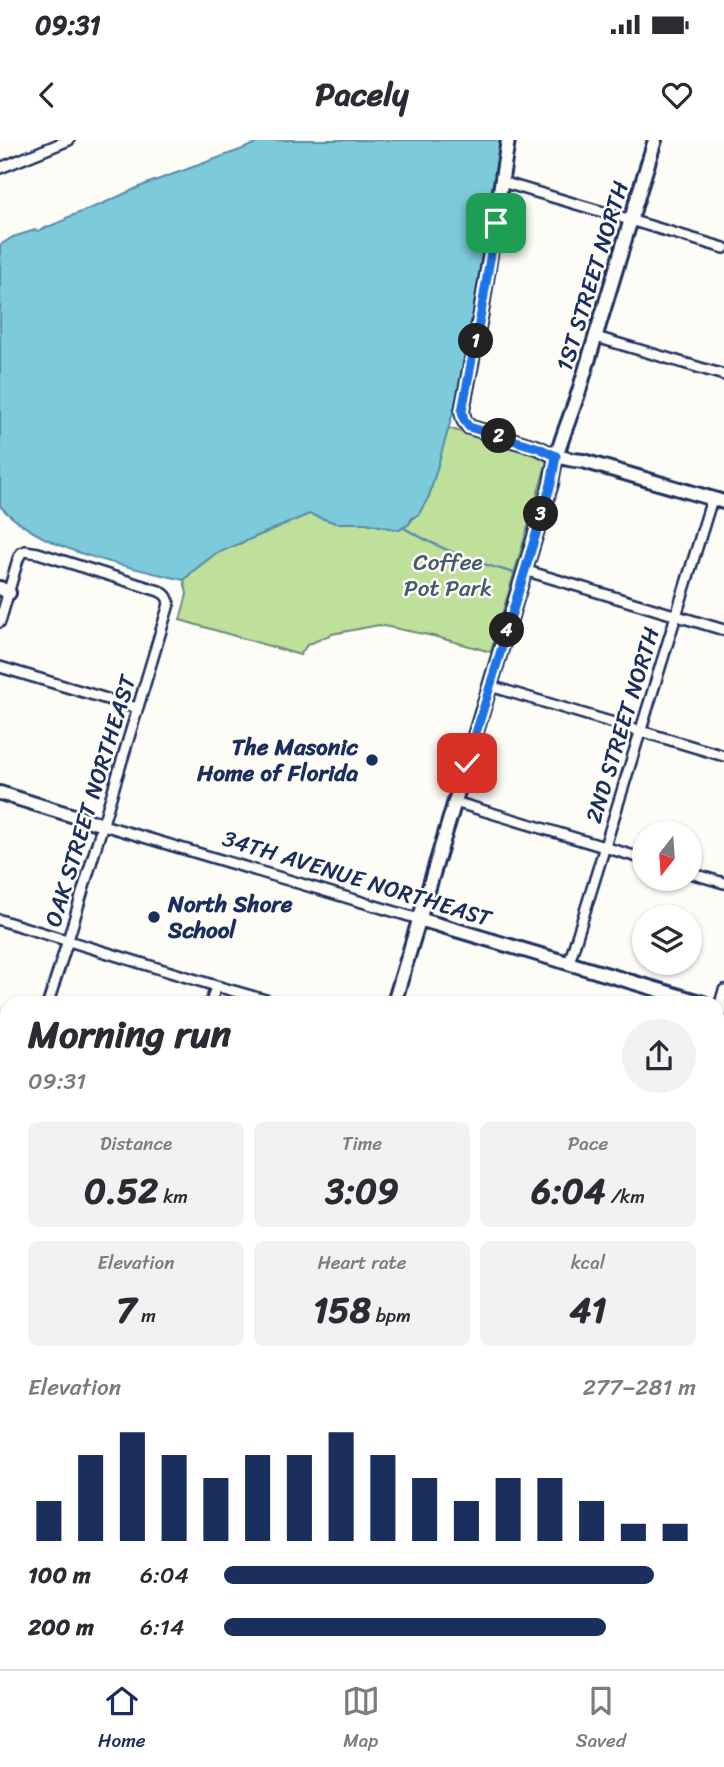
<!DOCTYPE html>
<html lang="en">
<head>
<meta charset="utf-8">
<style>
	:root { --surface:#fff; --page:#f2f2f3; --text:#2b2b33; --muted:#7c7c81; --line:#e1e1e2; --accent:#1b2f5e }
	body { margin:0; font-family:Sriracha,sans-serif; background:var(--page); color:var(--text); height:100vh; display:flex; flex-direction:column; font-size:26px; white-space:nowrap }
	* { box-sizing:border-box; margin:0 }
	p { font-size:23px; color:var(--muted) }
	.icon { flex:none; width:38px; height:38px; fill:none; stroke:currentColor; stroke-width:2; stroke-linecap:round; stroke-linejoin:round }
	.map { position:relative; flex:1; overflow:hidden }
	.side { position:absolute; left:0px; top:856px; width:724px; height:674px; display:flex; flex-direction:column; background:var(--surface); border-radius:21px 21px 0 0; box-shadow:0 2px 5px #0004 }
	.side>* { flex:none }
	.needle { width:46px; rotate:197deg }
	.tools { position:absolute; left:632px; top:681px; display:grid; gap:14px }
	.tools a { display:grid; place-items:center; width:70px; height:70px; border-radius:50%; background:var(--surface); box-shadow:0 2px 5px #0004; font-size:35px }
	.pin { position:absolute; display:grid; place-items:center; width:60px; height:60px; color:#fff; margin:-30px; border-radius:14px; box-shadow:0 4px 10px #0006 }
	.km { position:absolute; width:35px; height:35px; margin:-18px; border-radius:50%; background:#222; color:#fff; font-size:19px; line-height:35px; text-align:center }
	.round { display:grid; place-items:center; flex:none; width:74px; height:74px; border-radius:37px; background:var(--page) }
	.head { display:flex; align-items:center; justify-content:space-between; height:119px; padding:0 28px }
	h1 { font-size:38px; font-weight:700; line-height:52px }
	.stats { display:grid; grid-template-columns:repeat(3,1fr); gap:10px; height:119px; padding:7px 28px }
	.stats div { display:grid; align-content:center; border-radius:10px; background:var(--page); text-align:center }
	.stats b { font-size:35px; font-weight:700 }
	.stats small { font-size:19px; font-weight:400 }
	.stats p { font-size:19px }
	.chart { height:196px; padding:14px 28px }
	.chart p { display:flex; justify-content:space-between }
	.chart svg { width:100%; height:126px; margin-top:7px; stroke:var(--accent); stroke-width:6 }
	ul { padding:0 28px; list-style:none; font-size:23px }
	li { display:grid; grid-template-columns:112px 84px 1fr; align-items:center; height:52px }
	li i { height:18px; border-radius:9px; background:var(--accent) }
	.status { display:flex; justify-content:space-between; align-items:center; height:49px; padding:0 35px; background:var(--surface); direction:ltr }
	.status svg { height:19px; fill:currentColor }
	header { display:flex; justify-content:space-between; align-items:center; height:91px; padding:0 28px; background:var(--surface); font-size:32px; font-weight:700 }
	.dock { display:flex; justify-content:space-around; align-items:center; height:98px; border-top:2px solid var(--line); background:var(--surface); font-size:19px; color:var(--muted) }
	.dock a { display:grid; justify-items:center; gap:4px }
	.dock .on { color:var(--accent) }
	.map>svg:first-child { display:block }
	.green { fill:#bee09a; stroke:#6c887c; stroke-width:2 }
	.water { fill:#7dcadb; stroke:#568ca9; stroke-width:2 }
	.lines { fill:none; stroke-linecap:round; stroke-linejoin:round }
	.stream { stroke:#568ca9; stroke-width:2.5 }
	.street-casing { stroke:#1b2f5e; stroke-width:14 }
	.secondary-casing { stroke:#1b2f5e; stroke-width:18 }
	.primary-casing { stroke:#1b2f5e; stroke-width:19 }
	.street { stroke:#fdfcf7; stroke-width:9 }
	.secondary { stroke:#fdfcf7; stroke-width:12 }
	.primary { stroke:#fdfcf7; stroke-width:14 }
	.route-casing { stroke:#fff; stroke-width:14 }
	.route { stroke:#1a73e8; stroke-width:9 }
	.poi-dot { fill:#1b2f5e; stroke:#fdfcf7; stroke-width:2.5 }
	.labels { text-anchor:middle; stroke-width:5; stroke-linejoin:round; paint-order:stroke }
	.street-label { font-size:23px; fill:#1b2f5e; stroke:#fdfcf7 }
	.park-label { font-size:23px; fill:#445b6d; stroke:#fdfcf7 }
	.poi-label { font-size:23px; font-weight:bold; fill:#1b2f5e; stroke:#fdfcf7; text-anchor:end }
</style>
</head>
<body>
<div class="status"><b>09:31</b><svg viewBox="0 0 49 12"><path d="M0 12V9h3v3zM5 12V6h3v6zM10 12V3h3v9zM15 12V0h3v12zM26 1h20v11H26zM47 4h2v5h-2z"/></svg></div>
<header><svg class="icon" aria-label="back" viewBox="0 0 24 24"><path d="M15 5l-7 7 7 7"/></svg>Pacely<svg class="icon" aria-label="heart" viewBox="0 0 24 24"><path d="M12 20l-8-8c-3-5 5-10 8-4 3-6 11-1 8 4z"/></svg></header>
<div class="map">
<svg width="724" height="1529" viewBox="0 0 724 1529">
	<rect width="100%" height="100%" fill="#fdfcf7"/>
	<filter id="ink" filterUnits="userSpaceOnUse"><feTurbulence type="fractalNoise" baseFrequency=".0143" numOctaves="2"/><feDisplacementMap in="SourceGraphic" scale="14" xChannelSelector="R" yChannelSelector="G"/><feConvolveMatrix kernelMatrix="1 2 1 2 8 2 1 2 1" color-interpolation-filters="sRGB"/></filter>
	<g filter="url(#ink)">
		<!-- green -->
		<path class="green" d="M448,288L542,316L547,322L491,512L433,496L379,485L332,494L307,505L300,515L180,480L187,454L184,440L193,431L215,414L309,374L336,383H366L399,390L409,384L429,356Z"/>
		<!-- water -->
		<path class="water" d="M264,0H500L476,165L461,245L429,356L419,374L412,378L409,384L399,390L366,383H336L309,374L215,414L193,431L184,440C125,426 43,412 0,366V105L13,97L35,90L38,91L65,80L66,78L104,63L146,44L240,10Z"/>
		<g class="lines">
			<!-- stream -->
			<path class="stream" d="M404,388C440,409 475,423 515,433"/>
			<!-- street casing -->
			<g class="street-casing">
				<path id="street" d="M0,28L69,0
					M502,42L724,108
					M596,197L724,235
					M524,430L724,490
					M0,482L18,419L21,413L25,411L38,413L159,451C165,454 168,456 169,464L68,800L48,863
					M0,527L137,568
					M490,546L724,616
					M455,662L644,719
					M103,685L419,779
					M690,733L724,743
					M0,780L216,846L276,863
					M569,823L712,359
					M211,863L216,846
					M718,871L724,850
					M0,906L7,908
					M718,997L724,999
					M0,1022L7,1000
					M0,1033L7,1035
					M718,1124L724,1126
					M0,1159L7,1161
					M718,1250L724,1252
					M0,1285L7,1287
					M0,1326L7,1303
					M448,1529L450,1522"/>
			</g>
			<!-- secondary casing -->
			<g class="secondary-casing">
				<path id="secondary" d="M508,0L481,173L462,271L464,280L469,287L539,308C553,316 567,320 583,321L724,362
					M0,448L9,453
					M0,653L103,685
					M419,779L703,863
					M394,863L551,344C555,311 569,282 579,251L655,0
					M718,867L724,869
					M718,1377L724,1379
					M0,1412L7,1414
					M193,1529L195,1522"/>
			</g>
			<!-- primary casing -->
			<g class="primary-casing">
				<path id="primary" d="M718,1451L724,1430
					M718,1511L724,1489
					M694,1529L696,1522
					M712,1529L714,1522"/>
			</g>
			<!-- street -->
			<use href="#street" class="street"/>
			<!-- secondary -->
			<use href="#secondary" class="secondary"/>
			<!-- primary -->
			<use href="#primary" class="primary"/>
		</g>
	</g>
	<g class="lines" filter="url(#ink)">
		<!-- route casing -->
		<g class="route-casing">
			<path id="route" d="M467,623L551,344L556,316L539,308L469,287L464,280L462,271L481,173L496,83"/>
		</g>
		<!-- route -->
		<use href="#route" class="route"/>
	</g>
	<!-- markers -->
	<g class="poi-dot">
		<circle cx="372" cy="620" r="7"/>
		<circle cx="154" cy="777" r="7"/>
	</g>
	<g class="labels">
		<!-- street labels -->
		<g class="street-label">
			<text transform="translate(592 136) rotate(-73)" y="8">1ST STREET NORTH</text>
			<text transform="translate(622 585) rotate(-73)" y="8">2ND STREET NORTH</text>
			<text transform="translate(90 661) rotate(-73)" y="8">OAK STREET NORTHEAST</text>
			<text transform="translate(357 738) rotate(17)" y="8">34TH AVENUE NORTHEAST</text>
		</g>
		<!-- park labels -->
		<g class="park-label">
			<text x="448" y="430">Coffee<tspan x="448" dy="26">Pot Park</tspan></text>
		</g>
		<!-- poi labels -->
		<g class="poi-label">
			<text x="358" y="615">The Masonic<tspan x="358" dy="26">Home of Florida</tspan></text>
			<text x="168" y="772" text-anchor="start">North Shore<tspan x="168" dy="26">School</tspan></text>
		</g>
	</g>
</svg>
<div class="tools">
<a><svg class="needle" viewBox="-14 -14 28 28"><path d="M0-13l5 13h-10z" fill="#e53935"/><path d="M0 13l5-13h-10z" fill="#7c7c81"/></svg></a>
<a><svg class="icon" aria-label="layers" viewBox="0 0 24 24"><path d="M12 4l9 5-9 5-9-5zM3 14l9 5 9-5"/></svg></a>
</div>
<div class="pin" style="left:496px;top:83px;background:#1e9e55"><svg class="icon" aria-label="arrive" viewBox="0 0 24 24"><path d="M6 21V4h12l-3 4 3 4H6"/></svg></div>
<div class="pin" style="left:467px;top:623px;background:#d93025"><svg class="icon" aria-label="check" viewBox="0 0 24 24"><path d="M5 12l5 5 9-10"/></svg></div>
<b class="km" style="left:476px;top:201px">1</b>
<b class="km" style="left:499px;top:296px">2</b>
<b class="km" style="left:541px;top:374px">3</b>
<b class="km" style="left:507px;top:490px">4</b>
<section class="side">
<div class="head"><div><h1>Morning run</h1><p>09:31</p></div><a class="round"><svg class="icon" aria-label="share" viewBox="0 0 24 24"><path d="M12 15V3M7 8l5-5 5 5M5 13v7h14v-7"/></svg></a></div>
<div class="stats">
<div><p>Distance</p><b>0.52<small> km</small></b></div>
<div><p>Time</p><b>3:09</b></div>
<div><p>Pace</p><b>6:04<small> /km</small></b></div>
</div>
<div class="stats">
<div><p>Elevation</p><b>7<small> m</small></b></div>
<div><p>Heart rate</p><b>158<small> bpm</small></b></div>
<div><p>kcal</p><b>41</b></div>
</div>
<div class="chart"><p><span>Elevation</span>277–281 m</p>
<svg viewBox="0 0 160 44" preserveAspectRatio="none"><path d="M5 44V30M15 44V14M25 44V6M35 44V14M45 44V22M55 44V14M65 44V14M75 44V6M85 44V14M95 44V22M105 44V30M115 44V22M125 44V22M135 44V30M145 44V38M155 44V38"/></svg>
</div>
<ul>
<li><b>100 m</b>6:04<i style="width:91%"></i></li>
<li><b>200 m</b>6:14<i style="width:81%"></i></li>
</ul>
</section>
</div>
<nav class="dock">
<a class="on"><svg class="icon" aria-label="home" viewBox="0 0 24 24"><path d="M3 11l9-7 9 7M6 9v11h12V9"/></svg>Home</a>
<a><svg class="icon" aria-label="map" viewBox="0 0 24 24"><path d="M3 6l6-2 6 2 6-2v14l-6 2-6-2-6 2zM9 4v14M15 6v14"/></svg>Map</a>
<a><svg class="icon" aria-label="saved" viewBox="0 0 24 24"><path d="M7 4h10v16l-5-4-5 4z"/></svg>Saved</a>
</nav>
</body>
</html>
